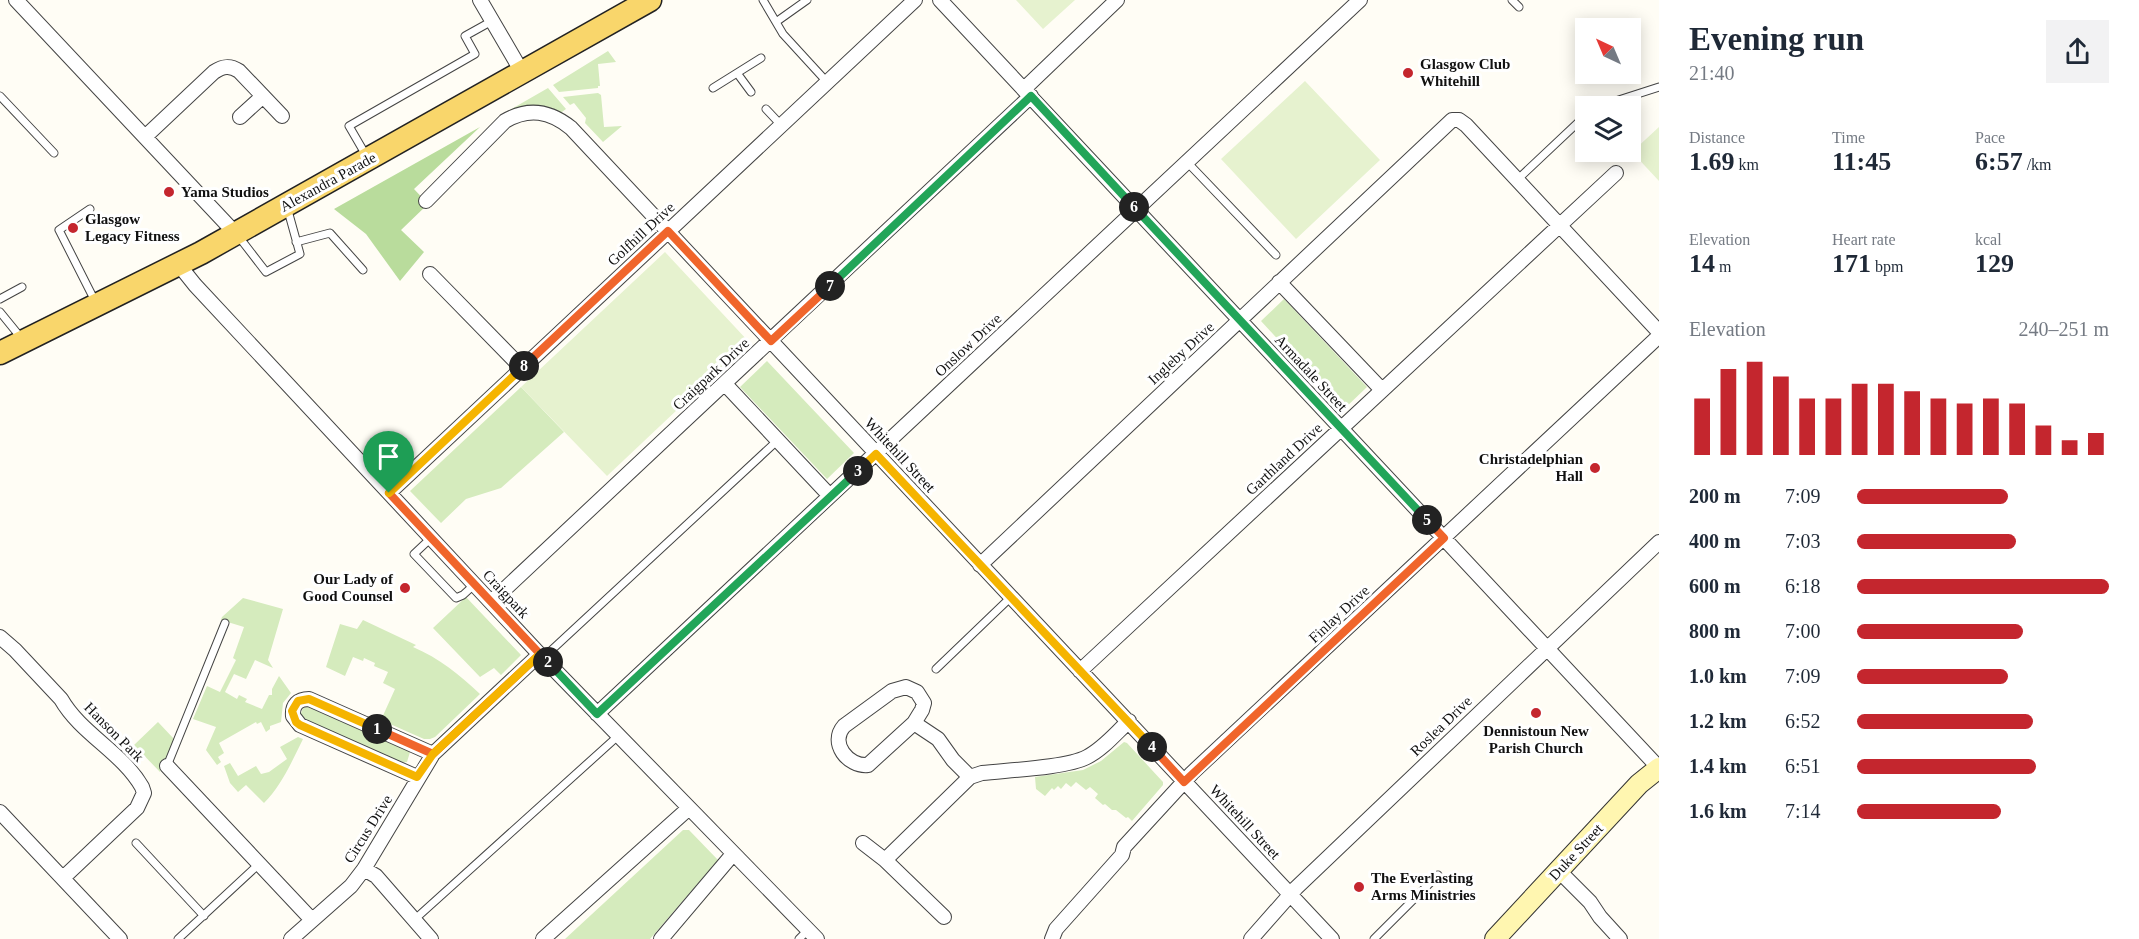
<!DOCTYPE html>
<html lang="en">
<head>
<meta charset="utf-8">
<style>
	:root { --surface:#fff; --page:#f2f2f3; --text:#1f2937; --muted:#747a83; --accent:#c4262e }
	body { margin:0; font-family:"Times New Roman",serif; background:var(--page); color:var(--text); height:100vh; display:flex; flex-direction:column; font-size:22px; white-space:nowrap }
	* { box-sizing:border-box; margin:0 }
	p { font-size:20px; color:var(--muted) }
	.icon { flex:none; width:33px; height:33px; fill:none; stroke:currentColor; stroke-width:2; stroke-linecap:round; stroke-linejoin:round }
	.map { position:relative; flex:1; overflow:hidden }
	.side { display:flex; flex-direction:column; background:var(--surface); width:480px }
	.side>* { flex:none }
	.needle { width:39px; rotate:316deg }
	.fabs { position:absolute; left:1575px; top:18px; display:grid; gap:12px }
	.fabs a { display:grid; place-items:center; width:66px; height:66px; border-radius:0px; background:var(--surface); box-shadow:0 3px 15px #0003; font-size:30px }
	.pin { position:absolute; display:grid; place-items:center; width:51px; height:51px; color:#fff; margin:-62px -26px; border-radius:50% 50% 50% 0; rotate:-45deg; box-shadow:0 0 6px #0007 }
	.pin .icon { rotate:45deg }
	.km { position:absolute; width:30px; height:30px; margin:-15px; border-radius:50%; background:#222; color:#fff; font-size:16px; line-height:30px; text-align:center }
	.round { display:grid; place-items:center; flex:none; width:63px; height:63px; border-radius:0px; background:var(--page) }
	.headline { display:flex; align-items:center; justify-content:space-between; height:102px; padding:0 30px }
	h1 { font-size:33px; font-weight:700; line-height:45px }
	.metrics { display:grid; grid-template-columns:repeat(3,1fr); gap:9px; height:102px; padding:6px 30px }
	.metrics div { display:grid; align-content:center }
	.metrics b { font-size:26px; font-weight:700 }
	.metrics small { font-size:16px; font-weight:400 }
	.metrics p { font-size:16px }
	.chart { height:168px; padding:12px 30px }
	.chart p { display:flex; justify-content:space-between }
	.chart svg { width:100%; height:108px; margin-top:6px; stroke:var(--accent); stroke-width:6 }
	ul { padding:0 30px; list-style:none; font-size:20px }
	li { display:grid; grid-template-columns:96px 72px 1fr; align-items:center; height:45px }
	li i { height:15px; border-radius:8px; background:var(--accent) }
	main { display:flex; flex:1; min-height:0 }
	.map>svg:first-child { display:block }
	.green { fill:#d5ebbd }
	.forest { fill:#b9dc9c }
	.pitch { fill:#e6f2cf }
	.lines { fill:none; stroke-linecap:round; stroke-linejoin:round }
	.lane-casing { stroke:#444; stroke-width:9 }
	.street-casing { stroke:#444; stroke-width:16 }
	.secondary-casing { stroke:#333; stroke-width:22 }
	.primary-casing { stroke:#222; stroke-width:25 }
	.lane { stroke:#fff; stroke-width:7 }
	.street { stroke:#fff; stroke-width:14 }
	.secondary { stroke:#fff6b0; stroke-width:20 }
	.primary { stroke:#f9d66b; stroke-width:22 }
	.split-1-casing { stroke:#fff; stroke-width:12 }
	.split-2-casing { stroke:#fff; stroke-width:12 }
	.split-3-casing { stroke:#fff; stroke-width:12 }
	.split-4-casing { stroke:#fff; stroke-width:12 }
	.split-5-casing { stroke:#fff; stroke-width:12 }
	.split-6-casing { stroke:#fff; stroke-width:12 }
	.split-7-casing { stroke:#fff; stroke-width:12 }
	.split-8-casing { stroke:#fff; stroke-width:12 }
	.split-9-casing { stroke:#fff; stroke-width:12 }
	.split-1 { stroke:#f0652b; stroke-width:8 }
	.split-2 { stroke:#f5b400; stroke-width:8 }
	.split-3 { stroke:#22a559; stroke-width:8 }
	.split-4 { stroke:#f5b400; stroke-width:8 }
	.split-5 { stroke:#f0652b; stroke-width:8 }
	.split-6 { stroke:#22a559; stroke-width:8 }
	.split-7 { stroke:#22a559; stroke-width:8 }
	.split-8 { stroke:#f0652b; stroke-width:8 }
	.split-9 { stroke:#f5b400; stroke-width:8 }
	.poi-dot { fill:#c4262e; stroke:#fff; stroke-width:2 }
	.labels { text-anchor:middle; stroke-width:6; stroke-linejoin:round; paint-order:stroke }
	.poi-label { font-size:15px; font-weight:bold; fill:#111; stroke:#fff; text-anchor:start }
	.street-label { font-size:15px; fill:#111; stroke:#fff }
</style>
</head>
<body>
<main>
<div class="map">
<svg width="1659" height="939" viewBox="0 0 1659 939">
	<rect width="100%" height="100%" fill="#fffdf5"/>
	<!-- green -->
	<path class="green" d="M608,51L616,62L598,64L600,86H598V88L559,92L553,85Z
		M548,88L566,109L559,114L502,117L501,115Z
		M598,93L601,95L604,127L622,126L603,142L585,123L586,118L574,103L570,105L563,97Z
		M1284,299L1367,387L1343,410L1261,321Z
		M767,361L854,453L827,479L740,387Z
		M521,387L564,432L501,488L466,499L441,523L410,491Z
		M466,597L521,655L501,675L494,668L480,677L433,628Z
		M243,598L283,609L268,660L273,668L255,660L246,679L234,674L225,692L237,699L239,695L247,699L245,702L262,709L269,695H272V689L279,676L291,693L283,703L281,722L270,726V729L266,732L261,722L257,724L256,722L219,743L224,753L218,757L221,762L217,765L206,750L216,727L193,719L207,686L220,692L236,660L233,658L244,627L221,620L222,617Z
		M363,620L416,645L413,647C439,658 460,675 480,694L435,737L430,739H424L381,720L395,689L383,683L388,672L374,666L375,663L364,658L363,661L353,657L345,676L326,667L340,624L357,629Z
		M309,706L406,749L410,752L407,762L400,763L305,722L300,716L303,708Z
		M158,722L174,739L160,772L134,745Z
		M298,737L303,739C292,761 282,785 264,803L246,785L238,792L230,783L224,766L230,763L238,776L256,766L261,774L269,772L287,759L280,747Z
		M1124,742L1127,743L1163,782V785L1132,821L1128,817L1126,818L1116,810H1112L1105,804L1103,805L1095,798L1098,794L1090,787L1086,790L1076,782L1071,787L1066,783L1061,789L1058,786L1054,790L1052,788L1045,796L1036,789L1035,777L1083,770L1101,761Z
		M683,830H689L718,860L650,939H565Z"/>
	<!-- forest -->
	<path class="forest" d="M480,127L414,189L428,204L401,230L424,252L400,281L366,234L334,209Z"/>
	<!-- pitch -->
	<path class="pitch" d="M1016,0H1075L1043,29Z
		M1305,81L1380,160L1296,239L1221,159Z
		M1659,127V181L1632,152Z
		M665,252L749,342L607,476L521,387Z"/>
	<g class="lines">
		<!-- lane casing -->
		<g class="lane-casing">
			<path id="lane" d="M763,0L783,34L827,82
				M1512,0L1519,7
				M776,22L807,0
				M737,73L751,92
				M713,88L761,58
				M0,96L54,153
				M1600,106L1659,87
				M766,109L781,125
				M367,157L349,126L475,54L465,36L492,21
				M1187,162L1276,255
				M1517,180L1586,115
				M90,209L59,230L96,303
				M239,237L266,272L300,254L287,207
				M296,242L330,233L363,270
				M0,299L22,287
				M0,312L22,339
				M431,538L414,554L456,598L463,595L475,584
				M543,658L778,440
				M936,669L1010,598
				M167,766L225,623
				M136,843L204,916
				M414,920L618,736
				M178,939L259,864
				M799,939L808,930
				M1374,939L1438,875"/>
		</g>
		<!-- street casing -->
		<g class="street-casing">
			<path id="street" d="M16,0L236,234
				M480,0L522,72
				M940,0L1659,768
				M1024,89L1117,0
				M240,117L263,96
				M146,136L214,72C223,66 230,65 239,71L282,116
				M426,201L505,121C529,107 550,111 571,128L1332,939
				M179,265L195,285L543,658L817,939
				M430,274L522,368
				M1279,282L1382,390
				M725,384L830,496
				M389,493L915,0
				M980,565L1452,120H1459L1466,125L1659,332
				M491,602L1031,96
				M0,637L15,650L61,699C81,734 122,752 142,787L144,793L137,808L63,878
				M1080,671L1616,173
				M597,714L1360,0
				M914,723L868,765C848,767 829,743 844,726L892,691L906,687L917,692L924,703L922,710L914,723L938,739L953,760L970,777
				M167,766L312,920
				M417,777L300,725L293,716C292,705 298,699 309,699L433,754
				M0,812L120,939
				M863,843L885,860L944,917
				M885,860L970,777L982,773C1008,770 1066,768 1087,757C1103,749 1116,733 1129,721
				M364,869L376,876L431,939
				M1559,871L1590,902L1600,917L1620,939
				M291,939L351,886L364,869L433,754L540,654
				M543,939L689,808
				M661,939L733,854
				M1052,939L1056,929L1122,855L1124,847L1192,773L1659,336
				M1251,939L1296,888L1659,542"/>
		</g>
		<!-- secondary casing -->
		<g class="secondary-casing">
			<path id="secondary" d="M1495,939L1639,784L1659,768"/>
		</g>
		<!-- primary casing -->
		<g class="primary-casing">
			<path id="primary" d="M0,353L201,253L650,0"/>
		</g>
		<!-- lane -->
		<use href="#lane" class="lane"/>
		<!-- street -->
		<use href="#street" class="street"/>
		<!-- secondary -->
		<use href="#secondary" class="secondary"/>
		<!-- primary -->
		<use href="#primary" class="primary"/>
	</g>
	<g class="lines">
		<!-- split-1 casing -->
		<g class="split-1-casing">
			<path id="split-1" d="M377,729L433,754L540,654L389,493"/>
		</g>
		<!-- split-2 casing -->
		<g class="split-2-casing">
			<path id="split-2" d="M377,729L309,699L298,701L292,711L296,722L300,725L417,777L433,754L540,654L548,662"/>
		</g>
		<!-- split-3 casing -->
		<g class="split-3-casing">
			<path id="split-3" d="M548,662L597,714L858,471"/>
		</g>
		<!-- split-4 casing -->
		<g class="split-4-casing">
			<path id="split-4" d="M858,471L876,454L1152,747"/>
		</g>
		<!-- split-5 casing -->
		<g class="split-5-casing">
			<path id="split-5" d="M1152,747L1184,782L1444,538L1427,520"/>
		</g>
		<!-- split-6 casing -->
		<g class="split-6-casing">
			<path id="split-6" d="M1134,207L1427,520"/>
		</g>
		<!-- split-7 casing -->
		<g class="split-7-casing">
			<path id="split-7" d="M830,286L1031,96L1134,207"/>
		</g>
		<!-- split-8 casing -->
		<g class="split-8-casing">
			<path id="split-8" d="M524,366L668,231L771,341L830,286"/>
		</g>
		<!-- split-9 casing -->
		<g class="split-9-casing">
			<path id="split-9" d="M389,493L524,366"/>
		</g>
		<!-- split-1 -->
		<use href="#split-1" class="split-1"/>
		<!-- split-2 -->
		<use href="#split-2" class="split-2"/>
		<!-- split-3 -->
		<use href="#split-3" class="split-3"/>
		<!-- split-4 -->
		<use href="#split-4" class="split-4"/>
		<!-- split-5 -->
		<use href="#split-5" class="split-5"/>
		<!-- split-6 -->
		<use href="#split-6" class="split-6"/>
		<!-- split-7 -->
		<use href="#split-7" class="split-7"/>
		<!-- split-8 -->
		<use href="#split-8" class="split-8"/>
		<!-- split-9 -->
		<use href="#split-9" class="split-9"/>
	</g>
	<!-- markers -->
	<g class="poi-dot">
		<circle cx="1408" cy="73" r="6"/>
		<circle cx="169" cy="192" r="6"/>
		<circle cx="73" cy="228" r="6"/>
		<circle cx="1595" cy="468" r="6"/>
		<circle cx="405" cy="588" r="6"/>
		<circle cx="1536" cy="713" r="6"/>
		<circle cx="1359" cy="887" r="6"/>
	</g>
	<g class="labels">
		<!-- poi labels -->
		<g class="poi-label">
			<text x="1420" y="69">Glasgow Club<tspan x="1420" dy="17">Whitehill</tspan></text>
			<text x="181" y="197">Yama Studios</text>
			<text x="85" y="224">Glasgow<tspan x="85" dy="17">Legacy Fitness</tspan></text>
			<text x="1583" y="464" text-anchor="end">Christadelphian<tspan x="1583" dy="17">Hall</tspan></text>
			<text x="393" y="584" text-anchor="end">Our Lady of<tspan x="393" dy="17">Good Counsel</tspan></text>
			<text x="1536" y="736" text-anchor="middle">Dennistoun New<tspan x="1536" dy="17">Parish Church</tspan></text>
			<text x="1371" y="883">The Everlasting<tspan x="1371" dy="17">Arms Ministries</tspan></text>
		</g>
		<!-- street labels -->
		<g class="street-label">
			<text transform="translate(328 182) rotate(-29)" y="5">Alexandra Parade</text>
			<text transform="translate(641 234) rotate(-43)" y="5">Golfhill Drive</text>
			<text transform="translate(968 345) rotate(-43)" y="5">Onslow Drive</text>
			<text transform="translate(1181 353) rotate(-43)" y="5">Ingleby Drive</text>
			<text transform="translate(1311 373) rotate(47)" y="5">Armadale Street</text>
			<text transform="translate(711 374) rotate(-43)" y="5">Craigpark Drive</text>
			<text transform="translate(900 455) rotate(47)" y="5">Whitehill Street</text>
			<text transform="translate(1284 459) rotate(-43)" y="5">Garthland Drive</text>
			<text transform="translate(506 594) rotate(47)" y="5">Craigpark</text>
			<text transform="translate(1339 614) rotate(-43)" y="5">Finlay Drive</text>
			<text transform="translate(1441 726) rotate(-44)" y="5">Roslea Drive</text>
			<text transform="translate(114 732) rotate(45)" y="5">Hanson Park</text>
			<text transform="translate(1245 822) rotate(47)" y="5">Whitehill Street</text>
			<text transform="translate(368 829) rotate(-58)" y="5">Circus Drive</text>
			<text transform="translate(1576 852) rotate(-47)" y="5">Duke Street</text>
		</g>
	</g>
</svg>
<div class="fabs">
<a><svg class="needle" viewBox="-14 -14 28 28"><path d="M0-13l5 13h-10z" fill="#e53935"/><path d="M0 13l5-13h-10z" fill="#747a83"/></svg></a>
<a><svg class="icon" aria-label="layers" viewBox="0 0 24 24"><path d="M12 4l9 5-9 5-9-5zM3 14l9 5 9-5"/></svg></a>
</div>
<div class="pin" style="left:389px;top:493px;background:#1e9e55"><svg class="icon" aria-label="arrive" viewBox="0 0 24 24"><path d="M6 21V4h12l-3 4 3 4H6"/></svg></div>
<b class="km" style="left:377px;top:729px">1</b>
<b class="km" style="left:548px;top:662px">2</b>
<b class="km" style="left:858px;top:471px">3</b>
<b class="km" style="left:1152px;top:747px">4</b>
<b class="km" style="left:1427px;top:520px">5</b>
<b class="km" style="left:1134px;top:207px">6</b>
<b class="km" style="left:830px;top:286px">7</b>
<b class="km" style="left:524px;top:366px">8</b>
</div>
<section class="side">
<div class="headline"><div><h1>Evening run</h1><p>21:40</p></div><a class="round"><svg class="icon" aria-label="share" viewBox="0 0 24 24"><path d="M12 15V3M7 8l5-5 5 5M5 13v7h14v-7"/></svg></a></div>
<div class="metrics">
<div><p>Distance</p><b>1.69<small> km</small></b></div>
<div><p>Time</p><b>11:45</b></div>
<div><p>Pace</p><b>6:57<small> /km</small></b></div>
</div>
<div class="metrics">
<div><p>Elevation</p><b>14<small> m</small></b></div>
<div><p>Heart rate</p><b>171<small> bpm</small></b></div>
<div><p>kcal</p><b>129</b></div>
</div>
<div class="chart"><p><span>Elevation</span>240–251 m</p>
<svg viewBox="0 0 160 44" preserveAspectRatio="none"><path d="M5 44V21M15 44V9M25 44V6M35 44V12M45 44V21M55 44V21M65 44V15M75 44V15M85 44V18M95 44V21M105 44V23M115 44V21M125 44V23M135 44V32M145 44V38M155 44V35"/></svg>
</div>
<ul>
<li><b>200 m</b>7:09<i style="width:60%"></i></li>
<li><b>400 m</b>7:03<i style="width:63%"></i></li>
<li><b>600 m</b>6:18<i style="width:100%"></i></li>
<li><b>800 m</b>7:00<i style="width:66%"></i></li>
<li><b>1.0 km</b>7:09<i style="width:60%"></i></li>
<li><b>1.2 km</b>6:52<i style="width:70%"></i></li>
<li><b>1.4 km</b>6:51<i style="width:71%"></i></li>
<li><b>1.6 km</b>7:14<i style="width:57%"></i></li>
</ul>
</section>
</main>
</body>
</html>
